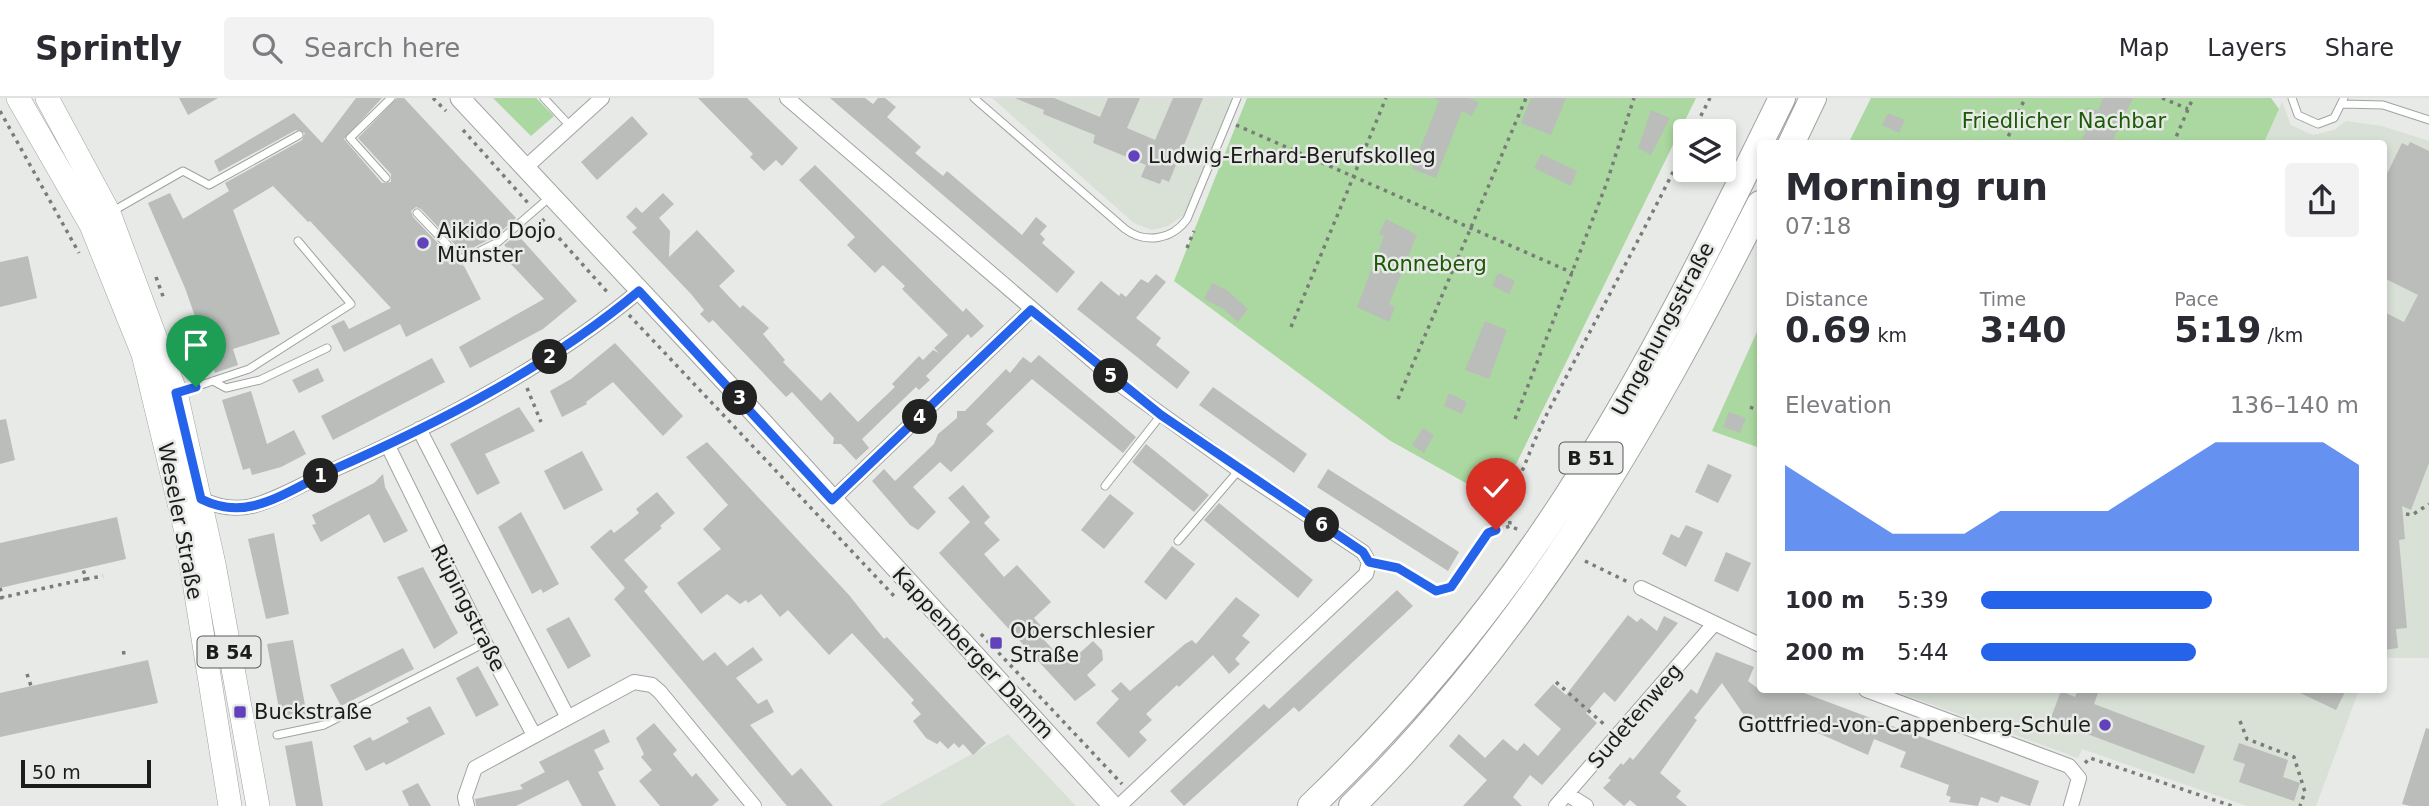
<!DOCTYPE html>
<html lang="en">
<head>
<meta charset="utf-8">
<style>
	:root { --surface:#fff; --page:#f2f2f3; --text:#2b2b33; --muted:#7c7c81; --line:#e1e1e2; --accent:#2563eb }
	body { margin:0; font-family:"DejaVu Sans",sans-serif; background:var(--page); color:var(--text); height:100vh; display:flex; flex-direction:column; font-size:26px; white-space:nowrap }
	* { box-sizing:border-box; margin:0 }
	p { font-size:23px; color:var(--muted) }
	.icon { flex:none; width:38px; height:38px; fill:none; stroke:currentColor; stroke-width:2; stroke-linecap:round; stroke-linejoin:round }
	.map { position:relative; flex:1; overflow:hidden }
	.drawer { position:absolute; left:1757px; top:42px; width:630px; height:553px; display:flex; flex-direction:column; background:var(--surface); border-radius:7px; box-shadow:0 4px 10px #0003 }
	.drawer>* { flex:none }
	.tools { position:absolute; left:1673px; top:21px; display:grid; gap:14px }
	.tools a { display:grid; place-items:center; width:63px; height:63px; border-radius:7px; background:var(--surface); box-shadow:0 4px 10px #0003; font-size:35px }
	.scale { position:absolute; left:21px; bottom:18px; width:130px; box-sizing:border-box; padding-left:7px; border:4px solid #1c1d1b; border-top:0; font-size:19px; line-height:24px; white-space:nowrap; color:#1c1d1b; -webkit-text-stroke:5px #e7eae6; paint-order:stroke }
	.pin { position:absolute; display:grid; place-items:center; width:60px; height:60px; color:#fff; margin:-72px -30px; border-radius:50% 50% 50% 0; rotate:-45deg; box-shadow:0 0 7px #0007 }
	.pin .icon { rotate:45deg }
	.km { position:absolute; width:35px; height:35px; margin:-18px; border-radius:50%; background:#222; color:#fff; font-size:19px; line-height:35px; text-align:center }
	.round { display:grid; place-items:center; flex:none; width:74px; height:74px; border-radius:7px; background:var(--page) }
	.overview { display:flex; align-items:center; justify-content:space-between; height:119px; padding:0 28px }
	h1 { font-size:38px; font-weight:700; line-height:52px }
	.stats { display:grid; grid-template-columns:repeat(3,1fr); gap:10px; height:119px; padding:7px 28px }
	.stats div { display:grid; align-content:center }
	.stats b { font-size:35px; font-weight:700 }
	.stats small { font-size:19px; font-weight:400 }
	.stats p { font-size:19px }
	.chart { height:196px; padding:14px 28px }
	.chart p { display:flex; justify-content:space-between }
	.chart svg { width:100%; height:126px; margin-top:7px; fill:var(--accent); opacity:.7 }
	ul { padding:0 28px; list-style:none; font-size:23px }
	li { display:grid; grid-template-columns:112px 84px 1fr; align-items:center; height:52px }
	li i { height:18px; border-radius:9px; background:var(--accent) }
	header { display:flex; align-items:center; gap:42px; box-sizing:border-box; height:98px; padding:0 35px; background:var(--surface); border-bottom:2px solid var(--line) }
	header strong { font-size:33px }
	nav { display:flex; gap:38px; margin-inline-start:auto; font-size:24px }
	.search { width:490px; height:63px; background:var(--page); display:flex; align-items:center; gap:18px; box-sizing:border-box; padding:0 24px; border-radius:7px; color:var(--muted); font-size:26px }
	.map>svg:first-child { display:block }
	.built { fill:#d9e1d7 }
	.green { fill:#abd8a0 }
	.building { fill:#babdb9 }
	.lines { fill:none; stroke-linecap:round; stroke-linejoin:round }
	.lane-casing { stroke:#a0a3a0; stroke-width:9 }
	.street-casing { stroke:#a0a3a0; stroke-width:16 }
	.secondary-casing { stroke:#a0a3a0; stroke-width:21 }
	.primary-casing { stroke:#a0a3a0; stroke-width:24 }
	.highway-casing { stroke:#a0a3a0; stroke-width:28 }
	.path { stroke:#7a7c79; stroke-width:3.5; stroke-dasharray:3.5 5; stroke-linecap:butt }
	.lane { stroke:#fff; stroke-width:7 }
	.street { stroke:#fff; stroke-width:14 }
	.secondary { stroke:#fff; stroke-width:19 }
	.primary { stroke:#fff; stroke-width:23 }
	.highway { stroke:#fff; stroke-width:26 }
	.route-casing { stroke:#fff; stroke-width:14 }
	.route { stroke:#2563eb; stroke-width:9 }
	.poi-dot { fill:#6142ba; stroke:#e7eae6; stroke-width:2.5 }
	.labels { text-anchor:middle; stroke-width:5; stroke-linejoin:round; paint-order:stroke }
	.shield { fill:#e7eae6; stroke:#595a58; stroke-width:2 }
	.shield-label { font-size:19px; font-weight:bold; fill:#1c1d1b }
	.park-label { font-size:21px; fill:#1c5907; stroke:#e7eae6 }
	.poi-label { font-size:21px; fill:#1c1d1b; stroke:#e7eae6; text-anchor:start }
	.street-label { font-size:21px; fill:#1c1d1b; stroke:#e7eae6 }
</style>
</head>
<body>
<header>
<strong>Sprintly</strong>
<div class="search"><svg class="icon" aria-label="search" viewBox="0 0 24 24"><circle cx="10" cy="10" r="6"/><path d="M15 15l6 6"/></svg>Search here</div>
<nav><a>Map</a><a>Layers</a><a>Share</a></nav>
</header>
<div class="map">
<svg width="2429" height="708" viewBox="0 0 2429 708">
	<rect width="100%" height="100%" fill="#e7eae6"/>
	<!-- built -->
	<path class="built" d="M992,0H1234L1184,117L1168,128L1152,132L1134,125Z
		M2282,4L2291,27L2313,37L2334,32L2346,23L2382,28L2429,43V560H2384V46H2264Z
		M1892,592H2359L2316,708H2247L2082,651L2078,660Z
		M1008,636L1076,708H878Z"/>
	<!-- green -->
	<path class="green" d="M493,0H536L554,18L531,38Z
		M1247,0H1696L1498,403L1389,342L1174,183Z
		M1871,0H2271L2279,11L2264,45L1848,46Z
		M1760,227V350L1712,333Z"/>
	<!-- building -->
	<path class="building" d="M179,0H218L188,17Z
		M356,0H382L344,41L382,85L391,84V76L358,40L397,0H404L516,120L496,138L463,155L421,111L416,109L411,113L413,119L458,166L464,168L481,201L406,239L400,226L344,254L331,228L344,222L349,231L391,210L310,123L308,124L273,88L233,112L280,236L233,251L238,267L215,275L185,190L148,105L170,95L183,121L229,93L225,85L302,42L305,35L296,32L219,74L214,63L294,15L322,45Z
		M698,0H747L798,50L782,68L776,62L764,73L750,59L753,56Z
		M830,0H865L873,6L878,0H885L896,9L887,19L921,49L915,55L943,78L947,73L1022,137L1036,119L1047,128L1040,136L1045,141L1042,145L1075,174L1057,195Z
		M1015,0H1054L1100,19L1108,0H1140L1127,30L1155,42L1173,0H1203L1169,84L1162,81L1160,86L1141,79L1146,67L1093,45L1095,37L1043,16L1044,12Z
		M1434,0H1468L1479,4L1472,18L1462,13L1436,80L1412,71L1439,3Z
		M1531,0H1566L1551,37L1521,25Z
		M2103,0H2133L2111,46H2080L2089,26L2082,23L2088,9L2098,13Z
		M1651,12L1670,20L1651,57L1638,50Z
		M1888,15L1905,22L1899,35L1882,27Z
		M632,18L648,36L597,82L581,64Z
		M2410,44L2429,53V365L2411,412L2402,408L2405,441L2399,442L2407,530L2396,531L2398,550L2384,552V214L2404,224L2418,197L2384,180V82L2402,45L2408,48Z
		M1541,56L1577,73L1571,88L1534,70Z
		M815,67L963,214L966,210L984,228L971,240L968,236L926,278L930,282L919,292L916,289L862,341L869,350L856,362L841,346H833L834,340L792,294L786,299L713,222L709,225L700,216L704,212L691,196L632,134L637,130L626,119L636,109L642,115L663,95L674,106L659,120L670,133L669,159L697,132L735,173L719,188L740,210L743,207L769,230L763,236L785,262L783,264L821,303L830,294L858,324L895,289L892,286L919,258L923,262L933,252L939,255L934,250L948,237L902,191L905,188L883,167L875,175L847,147L855,139L799,82Z
		M1386,121L1417,137L1389,206L1395,209L1389,224L1357,209L1384,138L1379,136Z
		M517,136L577,203L543,231L470,270L459,249L544,201L509,164L515,158L504,147Z
		M28,158L37,200L0,209V164Z
		M1498,175L1515,183L1509,196L1492,188Z
		M1156,176L1166,184L1136,220L1161,240L1156,247L1190,274L1177,291L1077,211L1101,183L1119,198L1121,195L1126,199L1141,181L1148,185Z
		M1212,185L1228,193L1248,211L1238,224L1223,211L1204,201Z
		M1485,223L1507,232L1489,281L1465,272Z
		M615,245L683,318L663,338L613,284L586,304L587,306L562,319L550,293L571,281Z
		M1039,257L1136,339L1123,355L1032,281L986,326L994,333L951,374L940,364L913,389L936,414L918,432L910,427L872,383L884,371L895,383L934,346L938,336L957,320V313H965L1006,271L1010,275L1023,259L1031,265Z
		M432,260L445,284L333,342L321,318Z
		M318,270L324,283L299,295L292,282Z
		M1213,289L1307,356L1294,375L1199,307Z
		M251,293L267,346L294,332L306,356L281,369L252,377L250,370L243,372L222,302Z
		M1449,295L1467,304L1462,316L1444,308Z
		M519,309L535,333L485,356L500,385L477,397L450,346Z
		M1729,314L1746,320L1740,335L1723,329Z
		M6,321L15,362L0,366V322Z
		M1423,330L1434,337L1424,355L1412,347Z
		M707,344L849,497L884,541L887,539L986,645L973,657L963,646L959,650L954,645L948,651L940,643L937,646L926,640L913,623L921,616L911,605L914,602L852,535L829,557L788,512L780,519L761,496L748,505L746,502L740,506L727,496L701,516L677,485L721,451L703,431L728,407L686,359Z
		M1146,346L1209,397L1194,414L1132,364Z
		M582,353L603,392L564,412L544,373Z
		M1708,366L1732,377L1718,405L1695,394Z
		M1328,371L1459,454L1448,473L1317,389Z
		M383,376L385,389L408,433L384,445L369,416L321,444L312,427L316,426L312,417L374,385Z
		M963,387L990,419L984,425L1000,442L984,456L1004,479L1017,467L1051,504L1034,520L1041,528L1036,533L1057,556L1062,551L1072,562L1093,543L1102,552L1103,562L1087,577L1096,587L1075,603L939,455L970,424L948,400Z
		M657,394L675,415L660,428L662,430L624,462L648,489L644,493L703,563L715,554L727,568L753,549L763,562L736,580L758,606L767,601L774,614L750,627L792,678L801,670L833,708H787L614,501L625,490L590,449L611,431L614,435L627,425L639,415L636,411Z
		M1110,396L1134,415L1104,451L1081,432Z
		M1219,405L1313,482L1298,500L1204,422Z
		M521,414L559,486L543,495L541,491L532,496L498,429Z
		M117,419L126,461L0,490V445Z
		M1686,427L1703,434L1686,469L1662,456L1671,436L1679,440Z
		M274,435L289,516L266,521L248,441Z
		M1172,448L1195,466L1166,502L1144,484Z
		M1726,454L1751,465L1738,494L1714,483Z
		M423,469L458,535L434,551L397,479Z
		M1397,492L1413,508L1299,614L1294,609L1184,708L1170,693L1264,606L1269,611Z
		M1236,499L1260,517L1242,538L1250,544L1235,561L1240,566L1229,576L1213,557L1179,589L1177,587L1146,616L1152,622L1139,634L1147,642L1129,660L1096,625L1119,601L1111,593L1121,584L1130,593L1185,546L1192,542L1196,546Z
		M1628,517L1637,524L1641,520L1657,533L1664,518L1678,525L1615,604L1604,594L1586,615L1597,625L1542,687L1530,677L1513,699L1522,708H1463L1487,682L1449,648L1459,636L1485,660L1503,641L1517,653L1524,645L1538,658L1561,631L1534,607L1553,586L1566,597Z
		M569,519L591,558L568,571L546,531Z
		M293,542L307,618L281,622L267,546Z
		M403,550L414,571L341,608L330,587Z
		M1716,554L1754,569L1748,583L1760,592H1796L2039,683L2030,708L2001,698L1998,705L1981,699L1978,708L1949,704L1951,699L1946,697L1949,687L1900,669L1906,654L1874,641L1868,657L1802,628L1806,618L1762,622L1752,620L1744,617L1722,585L1694,620L1697,622L1660,675L1681,693L1676,699L1687,708H1637L1630,702L1624,708L1603,690L1611,682L1608,680L1621,665L1623,667L1630,659L1633,662L1691,591L1697,596Z
		M148,562L158,605L0,639V595Z
		M478,568L499,607L476,619L456,580Z
		M2078,592H2099L2094,606L2205,648L2194,676L2050,622L2061,593L2075,599Z
		M2294,592H2346L2336,612Z
		M430,608L445,636L386,667L384,664L366,673L353,648L370,639L373,643L409,624L406,620Z
		M654,625L677,652L673,656L692,679L696,675L719,702L712,708H660L639,683L652,672L641,659L644,656L636,640Z
		M2426,630L2429,631V708H2410L2402,706Z
		M604,631L610,644L594,652L604,671L598,674L616,708H582L568,682L516,708H476L475,701L523,691L520,687L545,674L539,664Z
		M312,643L323,708H296L285,648Z
		M2239,645L2288,662L2283,679L2300,685L2294,703L2239,684L2245,666L2233,662Z
		M418,685L431,708H409L402,693Z"/>
	<g class="lines">
		<!-- lane casing -->
		<g class="lane-casing">
			<path id="lane" d="M544,0L571,29
				M974,0L1125,131C1145,146 1172,142 1187,121L1237,0
				M2292,0L2298,17L2318,26L2334,20L2344,0
				M2343,6L2383,7L2429,22
				M386,80L350,40L391,0
				M113,113L183,73L209,87L299,37
				M417,115L462,162L498,144L550,99
				M213,283L226,290L260,282L327,250
				M180,294L249,271L351,206L298,143
				M1105,388L1161,317
				M1178,443L1239,372
				M277,637L324,627L485,545"/>
		</g>
		<!-- street casing -->
		<g class="street-casing">
			<path id="street" d="M787,0L1122,288L1239,372L1363,454L1369,464L1366,476L1119,708
				M525,70L602,0
				M419,331L567,618
				M388,348L485,545L534,637
				M201,401C217,409 234,412 252,408C279,401 306,384 331,373C439,325 548,269 639,193
				M832,402L1031,212
				M1641,490L1760,547
				M1866,592L2069,668L2079,680L2071,708
				M1567,696L1586,708
				M467,708L465,699L475,670L634,584L652,587L660,594L754,708
				M1556,708L1713,527"/>
		</g>
		<!-- secondary casing -->
		<g class="secondary-casing">
			<path id="secondary" d="M460,0L734,293L1113,708"/>
		</g>
		<!-- primary casing -->
		<g class="primary-casing">
			<path id="primary" d="M18,0L91,127L143,256L186,434L230,708
				M47,0L109,115L176,295L214,466L258,708"/>
		</g>
		<!-- highway casing -->
		<g class="highway-casing">
			<path id="highway" d="M1791,46L1813,0
				M1311,708C1408,615 1495,510 1568,397C1649,271 1716,135 1782,0
				M1352,708C1533,529 1646,331 1760,106"/>
		</g>
		<!-- path -->
		<path class="path" d="M433,0L446,13
			M2162,0L2188,11
			M0,13L79,155
			M1236,27L1573,175
			M463,32L528,105
			M1693,33L1710,0
			M2005,46L2025,0
			M2173,46L2193,0
			M542,121L609,196
			M1187,150L1194,133
			M156,179L164,201
			M629,217L895,499
			M1291,229L1386,0
			M527,290L541,324
			M1398,301L1526,0
			M1750,309L1760,313
			M1515,321L1606,87L1634,0
			M1509,406L1510,428
			M2406,416L2412,417L2429,406
			M1490,435L1510,428L1519,432
			M1585,463L1630,485
			M1382,467C1397,470 1437,495 1444,493C1459,489 1501,419 1509,402C1524,372 1534,340 1550,310C1595,223 1642,137 1685,50
			M86,481L103,478
			M0,490L3,500
			M0,500L86,481L83,471
			M981,536L1122,686
			M122,555L129,554
			M27,576L31,588
			M1556,584L1606,628
			M2240,623L2247,641L2294,659L2305,694L2300,708
			M2085,665L2090,660L2232,708"/>
		<!-- lane -->
		<use href="#lane" class="lane"/>
		<!-- street -->
		<use href="#street" class="street"/>
		<!-- secondary -->
		<use href="#secondary" class="secondary"/>
		<!-- primary -->
		<use href="#primary" class="primary"/>
		<!-- highway -->
		<use href="#highway" class="highway"/>
	</g>
	<g class="lines">
		<!-- route casing -->
		<g class="route-casing">
			<path id="route" d="M196,289L176,295L201,401C217,409 234,412 252,408C279,402 306,384 330,373C439,325 548,269 639,193L832,402L1031,212L1161,317L1363,454L1369,464L1398,470L1436,493L1451,489L1488,435L1496,432"/>
		</g>
		<!-- route -->
		<use href="#route" class="route"/>
	</g>
	<!-- markers -->
	<g class="poi-dot">
		<circle cx="1134" cy="58" r="7"/>
		<circle cx="423" cy="145" r="7"/>
		<rect x="989" y="538" width="14" height="14" rx="3.5"/>
		<rect x="233" y="607" width="14" height="14" rx="3.5"/>
		<circle cx="2105" cy="627" r="7"/>
	</g>
	<g class="labels">
		<!-- shield labels -->
		<g class="shield">
			<rect x="1559.5" y="344.5" width="63" height="31" rx="5"/>
			<rect x="197.5" y="538.5" width="63" height="31" rx="5"/>
		</g>
		<g class="shield-label">
			<text x="1591" y="367">B 51</text>
			<text x="229" y="561">B 54</text>
		</g>
		<!-- park labels -->
		<g class="park-label">
			<text x="2064" y="30">Friedlicher Nachbar</text>
			<text x="1430" y="173">Ronneberg</text>
		</g>
		<!-- poi labels -->
		<g class="poi-label">
			<text x="1148" y="65">Ludwig-Erhard-Berufskolleg</text>
			<text x="437" y="140">Aikido Dojo<tspan x="437" dy="24">Münster</tspan></text>
			<text x="1010" y="540">Oberschlesier<tspan x="1010" dy="24">Straße</tspan></text>
			<text x="254" y="621">Buckstraße</text>
			<text x="2091" y="634" text-anchor="end">Gottfried-von-Cappenberg-Schule</text>
		</g>
		<!-- street labels -->
		<g class="street-label">
			<text transform="translate(1663 231) rotate(-62)" y="7">Umgehungsstraße</text>
			<text transform="translate(180 423) rotate(79)" y="7">Weseler Straße</text>
			<text transform="translate(468 510) rotate(63)" y="7">Rüpingstraße</text>
			<text transform="translate(973 555) rotate(47)" y="7">Kappenberger Damm</text>
			<text transform="translate(1635 618) rotate(-49)" y="7">Sudetenweg</text>
		</g>
	</g>
</svg>
<div class="tools">
<a><svg class="icon" aria-label="layers" viewBox="0 0 24 24"><path d="M12 4l9 5-9 5-9-5zM3 14l9 5 9-5"/></svg></a>
</div>
<div class="scale">50 m</div>
<div class="pin" style="left:196px;top:289px;background:#1e9e55"><svg class="icon" aria-label="arrive" viewBox="0 0 24 24"><path d="M6 21V4h12l-3 4 3 4H6"/></svg></div>
<div class="pin" style="left:1496px;top:432px;background:#d93025"><svg class="icon" aria-label="check" viewBox="0 0 24 24"><path d="M5 12l5 5 9-10"/></svg></div>
<b class="km" style="left:321px;top:378px">1</b>
<b class="km" style="left:550px;top:259px">2</b>
<b class="km" style="left:740px;top:300px">3</b>
<b class="km" style="left:920px;top:319px">4</b>
<b class="km" style="left:1111px;top:278px">5</b>
<b class="km" style="left:1322px;top:427px">6</b>
<section class="drawer">
<div class="overview"><div><h1>Morning run</h1><p>07:18</p></div><a class="round"><svg class="icon" aria-label="share" viewBox="0 0 24 24"><path d="M12 15V3M7 8l5-5 5 5M5 13v7h14v-7"/></svg></a></div>
<div class="stats">
<div><p>Distance</p><b>0.69<small> km</small></b></div>
<div><p>Time</p><b>3:40</b></div>
<div><p>Pace</p><b>5:19<small> /km</small></b></div>
</div>
<div class="chart"><p><span>Elevation</span>136–140 m</p>
<svg viewBox="0 0 160 44" preserveAspectRatio="none"><path d="M0 44V14L10 22L20 30L30 38L40 38L50 38L60 30L70 30L80 30L90 30L100 22L110 14L120 6L130 6L140 6L150 6L160 14V44z"/></svg>
</div>
<ul>
<li><b>100 m</b>5:39<i style="width:61%"></i></li>
<li><b>200 m</b>5:44<i style="width:57%"></i></li>
</ul>
</section>
</div>
</body>
</html>
